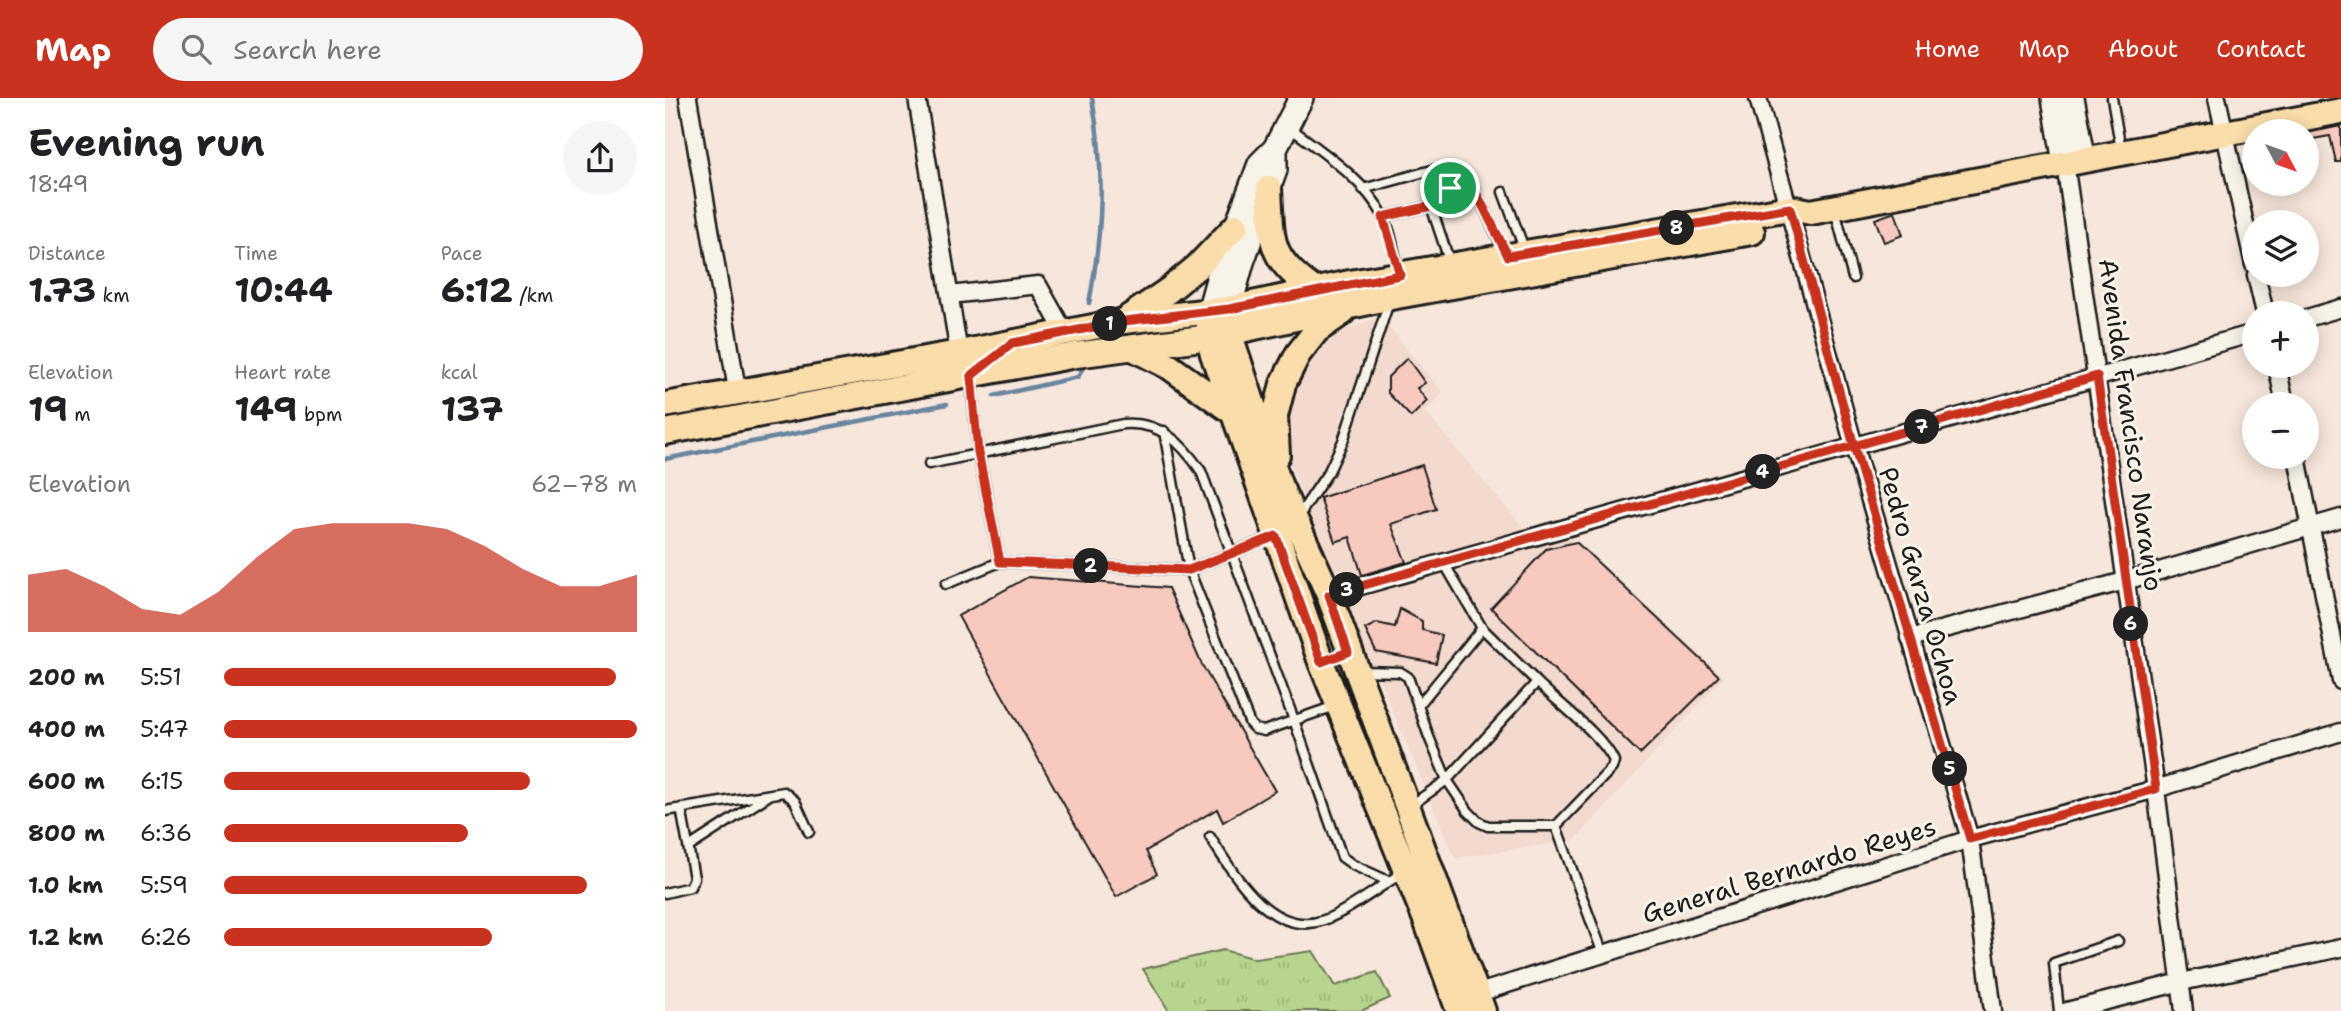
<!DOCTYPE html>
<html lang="en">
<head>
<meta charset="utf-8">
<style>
	:root { --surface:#fff; --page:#f6f6f6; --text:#202124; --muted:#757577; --accent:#c8321e }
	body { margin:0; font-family:"Shantell Sans",sans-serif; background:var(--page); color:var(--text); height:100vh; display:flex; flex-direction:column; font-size:26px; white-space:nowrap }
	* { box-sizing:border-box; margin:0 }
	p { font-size:23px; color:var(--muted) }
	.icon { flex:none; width:38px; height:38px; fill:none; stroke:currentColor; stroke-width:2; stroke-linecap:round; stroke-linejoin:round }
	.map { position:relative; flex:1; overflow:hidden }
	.details { display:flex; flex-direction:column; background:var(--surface); width:665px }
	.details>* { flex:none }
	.needle { width:46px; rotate:131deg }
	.controls { position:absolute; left:1577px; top:21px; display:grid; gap:14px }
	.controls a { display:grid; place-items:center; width:77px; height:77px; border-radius:50%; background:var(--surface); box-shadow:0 4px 18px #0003; font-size:35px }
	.pin { position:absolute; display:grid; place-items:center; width:60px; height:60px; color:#fff; margin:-30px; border:4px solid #fff; border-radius:50%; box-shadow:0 2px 7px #0007 }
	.km { position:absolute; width:35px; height:35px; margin:-18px; border-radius:50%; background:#222; color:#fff; font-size:19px; line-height:35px; text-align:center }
	.round { display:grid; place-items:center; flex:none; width:74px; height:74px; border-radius:37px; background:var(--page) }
	.summary { display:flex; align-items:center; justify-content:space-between; height:119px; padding:0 28px }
	h1 { font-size:38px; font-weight:700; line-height:52px }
	.stats { display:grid; grid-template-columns:repeat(3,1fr); gap:10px; height:119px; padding:7px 28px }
	.stats div { display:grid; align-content:center }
	.stats b { font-size:35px; font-weight:700 }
	.stats small { font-size:19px; font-weight:400 }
	.stats p { font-size:19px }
	.chart { height:196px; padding:14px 28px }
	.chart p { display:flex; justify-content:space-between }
	.chart svg { width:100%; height:126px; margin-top:7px; fill:var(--accent); opacity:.7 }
	ul { padding:0 28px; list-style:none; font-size:23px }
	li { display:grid; grid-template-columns:112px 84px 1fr; align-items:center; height:52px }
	li i { height:18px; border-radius:9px; background:var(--accent) }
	header { display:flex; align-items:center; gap:42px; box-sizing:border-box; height:98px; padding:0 35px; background:var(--accent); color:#fff }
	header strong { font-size:33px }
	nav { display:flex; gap:38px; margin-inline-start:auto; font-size:24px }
	.search { width:490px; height:63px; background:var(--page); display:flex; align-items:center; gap:18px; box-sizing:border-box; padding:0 24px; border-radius:38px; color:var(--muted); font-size:26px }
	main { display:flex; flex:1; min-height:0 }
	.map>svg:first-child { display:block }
	.built { fill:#f3d9ce }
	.grass { fill:url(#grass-tufts); stroke:#6a7855; stroke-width:2 }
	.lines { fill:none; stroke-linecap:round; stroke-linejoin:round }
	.stream { stroke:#68859f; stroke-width:4.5 }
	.building { fill:#f8c9be; stroke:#1c1c1c; stroke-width:2 }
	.service-casing { stroke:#1c1c1c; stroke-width:13 }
	.minor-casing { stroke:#1c1c1c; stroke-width:21 }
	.secondary-casing { stroke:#1c1c1c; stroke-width:28 }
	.primary-casing { stroke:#1c1c1c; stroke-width:30 }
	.service { stroke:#f7f3e8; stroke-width:8 }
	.minor { stroke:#f7f3e8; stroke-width:16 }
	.secondary { stroke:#f7f3e8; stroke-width:23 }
	.primary { stroke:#fbddab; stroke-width:24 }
	.route-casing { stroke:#fff; stroke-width:14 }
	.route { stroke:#c8321e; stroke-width:9 }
	.labels { text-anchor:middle; stroke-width:6; stroke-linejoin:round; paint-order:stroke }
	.street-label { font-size:26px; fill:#1c1c1c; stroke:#f7f3e8 }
</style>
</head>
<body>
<header>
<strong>Map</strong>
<div class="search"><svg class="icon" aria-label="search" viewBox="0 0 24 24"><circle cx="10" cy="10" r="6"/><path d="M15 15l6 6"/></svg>Search here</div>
<nav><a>Home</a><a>Map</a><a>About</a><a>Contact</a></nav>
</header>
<main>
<section class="details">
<div class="summary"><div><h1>Evening run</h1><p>18:49</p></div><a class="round"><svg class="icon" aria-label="share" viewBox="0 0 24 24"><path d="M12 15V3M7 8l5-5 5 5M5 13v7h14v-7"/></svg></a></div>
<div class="stats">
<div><p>Distance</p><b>1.73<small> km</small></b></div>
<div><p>Time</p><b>10:44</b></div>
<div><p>Pace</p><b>6:12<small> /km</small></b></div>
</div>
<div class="stats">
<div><p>Elevation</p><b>19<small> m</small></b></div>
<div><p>Heart rate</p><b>149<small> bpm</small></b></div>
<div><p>kcal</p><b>137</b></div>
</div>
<div class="chart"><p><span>Elevation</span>62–78 m</p>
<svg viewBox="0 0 160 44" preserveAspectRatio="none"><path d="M0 44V24L10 22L20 28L30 36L40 38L50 30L60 18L70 8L80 6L90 6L100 6L110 8L120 14L130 22L140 28L150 28L160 24V44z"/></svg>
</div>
<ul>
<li><b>200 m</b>5:51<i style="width:95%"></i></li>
<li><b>400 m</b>5:47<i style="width:100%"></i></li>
<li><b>600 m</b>6:15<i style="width:74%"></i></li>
<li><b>800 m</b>6:36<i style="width:59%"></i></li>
<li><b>1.0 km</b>5:59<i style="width:88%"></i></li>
<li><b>1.2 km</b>6:26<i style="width:65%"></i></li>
</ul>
</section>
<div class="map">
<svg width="1676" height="913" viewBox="0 0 1676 913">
	<defs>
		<pattern id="grass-tufts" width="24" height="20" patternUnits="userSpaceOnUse" patternTransform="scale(1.75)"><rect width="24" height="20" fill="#b7d58e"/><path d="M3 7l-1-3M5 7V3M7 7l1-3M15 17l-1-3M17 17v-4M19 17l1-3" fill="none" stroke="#9db67a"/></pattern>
	</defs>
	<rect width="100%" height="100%" fill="#f7e6db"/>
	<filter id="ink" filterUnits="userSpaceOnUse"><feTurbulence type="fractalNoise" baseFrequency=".0143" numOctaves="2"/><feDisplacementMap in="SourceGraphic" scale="14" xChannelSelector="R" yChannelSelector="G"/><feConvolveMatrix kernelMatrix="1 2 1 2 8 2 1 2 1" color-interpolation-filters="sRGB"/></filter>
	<g filter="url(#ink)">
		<!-- built -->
		<path class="built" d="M715,219L778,294L760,314L862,434L901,436L1059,579L910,742L790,760L650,431L621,353L616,315L640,266L655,246L673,234Z"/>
		<!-- grass -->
		<path class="grass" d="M558,852L590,861L648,853L670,888L712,874L725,900L696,913H504L478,871Z"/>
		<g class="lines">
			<!-- stream -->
			<path class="stream" d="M424,205C438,133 440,72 427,0
				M329,298L413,279L418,270
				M0,361L282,306"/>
		</g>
		<!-- building -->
		<path class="building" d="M1676,28V64H1671L1665,38L1642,42V35Z
			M1230,114L1238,137L1219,144L1210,121Z
			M742,260L760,285L752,290L762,303L746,319L723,295V279Z
			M757,367L771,411L726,426L741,464L697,477L685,439L670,444L655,400Z
			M911,444L1054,578L975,656L826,510L881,451Z
			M363,479L503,490L537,567L610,693L558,724L552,711L481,753L492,776L451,799L293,518Z
			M735,511L757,523V532L777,537L771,565L711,554L700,531L712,525L730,529Z"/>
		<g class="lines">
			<!-- service casing -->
			<g class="service-casing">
				<path id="service" d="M1447,0L1456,52
					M624,29C657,54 699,81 719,119C727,135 729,155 733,172
					M698,91L767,72C778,74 781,81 785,90
					M838,94L860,153
					M766,108L785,165
					M1170,112L1188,180
					M718,119L766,108L773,96L798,87L811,94L841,156
					M306,281L313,354L335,464
					M499,333L524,472L585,626L590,631L599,633L670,608
					M264,366L458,326C495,323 516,344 536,373L629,622L677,759L688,767L723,783
					M633,419L664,373L678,343L724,204
					M779,465L817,530
					M281,486L335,464L524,472L608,439
					M696,573L735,574L743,579L764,639L782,682L803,713L814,724L823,728H891L947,670L949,663C938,638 893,605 872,584L782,682L745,708
					M753,608L817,530L872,584
					M0,713L119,694L130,703L144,734
					M891,728L938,856
					M545,739C568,775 606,841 659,822C684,813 715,788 739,774
					M24,749L106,696
					M0,795L25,789L29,780L16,710
					M1394,913L1389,865L1453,843"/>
			</g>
			<!-- minor casing -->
			<g class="minor-casing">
				<path id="minor" d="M23,0L72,292
					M252,0L294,255
					M1093,0L1189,348L1305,741L1328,913
					M1552,0L1589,167
					M1400,65L1491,691L1519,913
					M1591,177L1600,215
					M285,197L373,187L400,235
					M1642,220L1676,210
					M1612,268L1620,306
					M1632,359L1676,583
					M664,497L1589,235
					M1245,540L1460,483L1676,420
					M804,898L1305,741L1491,691L1676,634
					M1402,913L1516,884L1676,850"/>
			</g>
			<!-- secondary casing -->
			<g class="secondary-casing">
				<path id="secondary" d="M1389,0L1400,65
					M1407,0L1419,62
					M564,211L577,164L610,72V51
					M544,214L556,170L595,66L610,51L636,0"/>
			</g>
			<!-- primary casing -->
			<g class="primary-casing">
				<path id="primary" d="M604,90C607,146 603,160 652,194
					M564,218V234L614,386L664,497L818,913
					M463,220L504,192L532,169L571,128
					M544,224V239L548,256L656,564L761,822L794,913
					M468,250L505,269L569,315
					M0,307L294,255L459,223L564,211L685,185L1125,110L1146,114L1676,13
					M0,334L411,257L544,239L726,199L1087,134
					M612,357L610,318L618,286L633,256L651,233L677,215"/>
			</g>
			<!-- service -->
			<use href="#service" class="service"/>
			<!-- minor -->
			<use href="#minor" class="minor"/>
			<!-- secondary -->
			<use href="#secondary" class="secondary"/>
			<!-- primary -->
			<use href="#primary" class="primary"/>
		</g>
	</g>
	<g class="lines" filter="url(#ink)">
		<!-- route casing -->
		<g class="route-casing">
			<path id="route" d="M785,90L773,96L766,108L718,119L735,177L564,211L459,223L348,245L306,278L313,354L335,464L524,472L611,438L656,564L683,554L664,497L1189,348L1305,741L1491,691L1432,278L1189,348L1125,110L843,158L811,94L798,87L785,90"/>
		</g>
		<!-- route -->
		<use href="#route" class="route"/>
	</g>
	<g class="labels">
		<!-- street labels -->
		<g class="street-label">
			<text transform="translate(1466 327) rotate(82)" y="9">Avenida Francisco Naranjo</text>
			<text transform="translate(1256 488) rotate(74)" y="9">Pedro Garza Ochoa</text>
			<text transform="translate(1124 772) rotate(-17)" y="9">General Bernardo Reyes</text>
		</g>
	</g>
</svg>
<div class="controls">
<a><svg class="needle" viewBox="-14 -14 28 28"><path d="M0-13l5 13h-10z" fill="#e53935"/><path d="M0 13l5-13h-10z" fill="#757577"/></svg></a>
<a><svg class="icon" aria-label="layers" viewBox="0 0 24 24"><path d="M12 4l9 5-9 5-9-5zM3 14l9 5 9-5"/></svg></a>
<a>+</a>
<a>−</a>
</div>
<div class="pin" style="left:785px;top:90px;background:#1e9e55"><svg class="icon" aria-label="arrive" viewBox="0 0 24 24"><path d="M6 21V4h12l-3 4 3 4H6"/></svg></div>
<b class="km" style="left:445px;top:226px">1</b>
<b class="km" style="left:426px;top:468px">2</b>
<b class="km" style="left:682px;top:492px">3</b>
<b class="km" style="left:1098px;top:374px">4</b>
<b class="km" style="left:1285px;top:671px">5</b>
<b class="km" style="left:1466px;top:526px">6</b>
<b class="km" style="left:1257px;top:329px">7</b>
<b class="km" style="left:1012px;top:130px">8</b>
</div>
</main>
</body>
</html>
